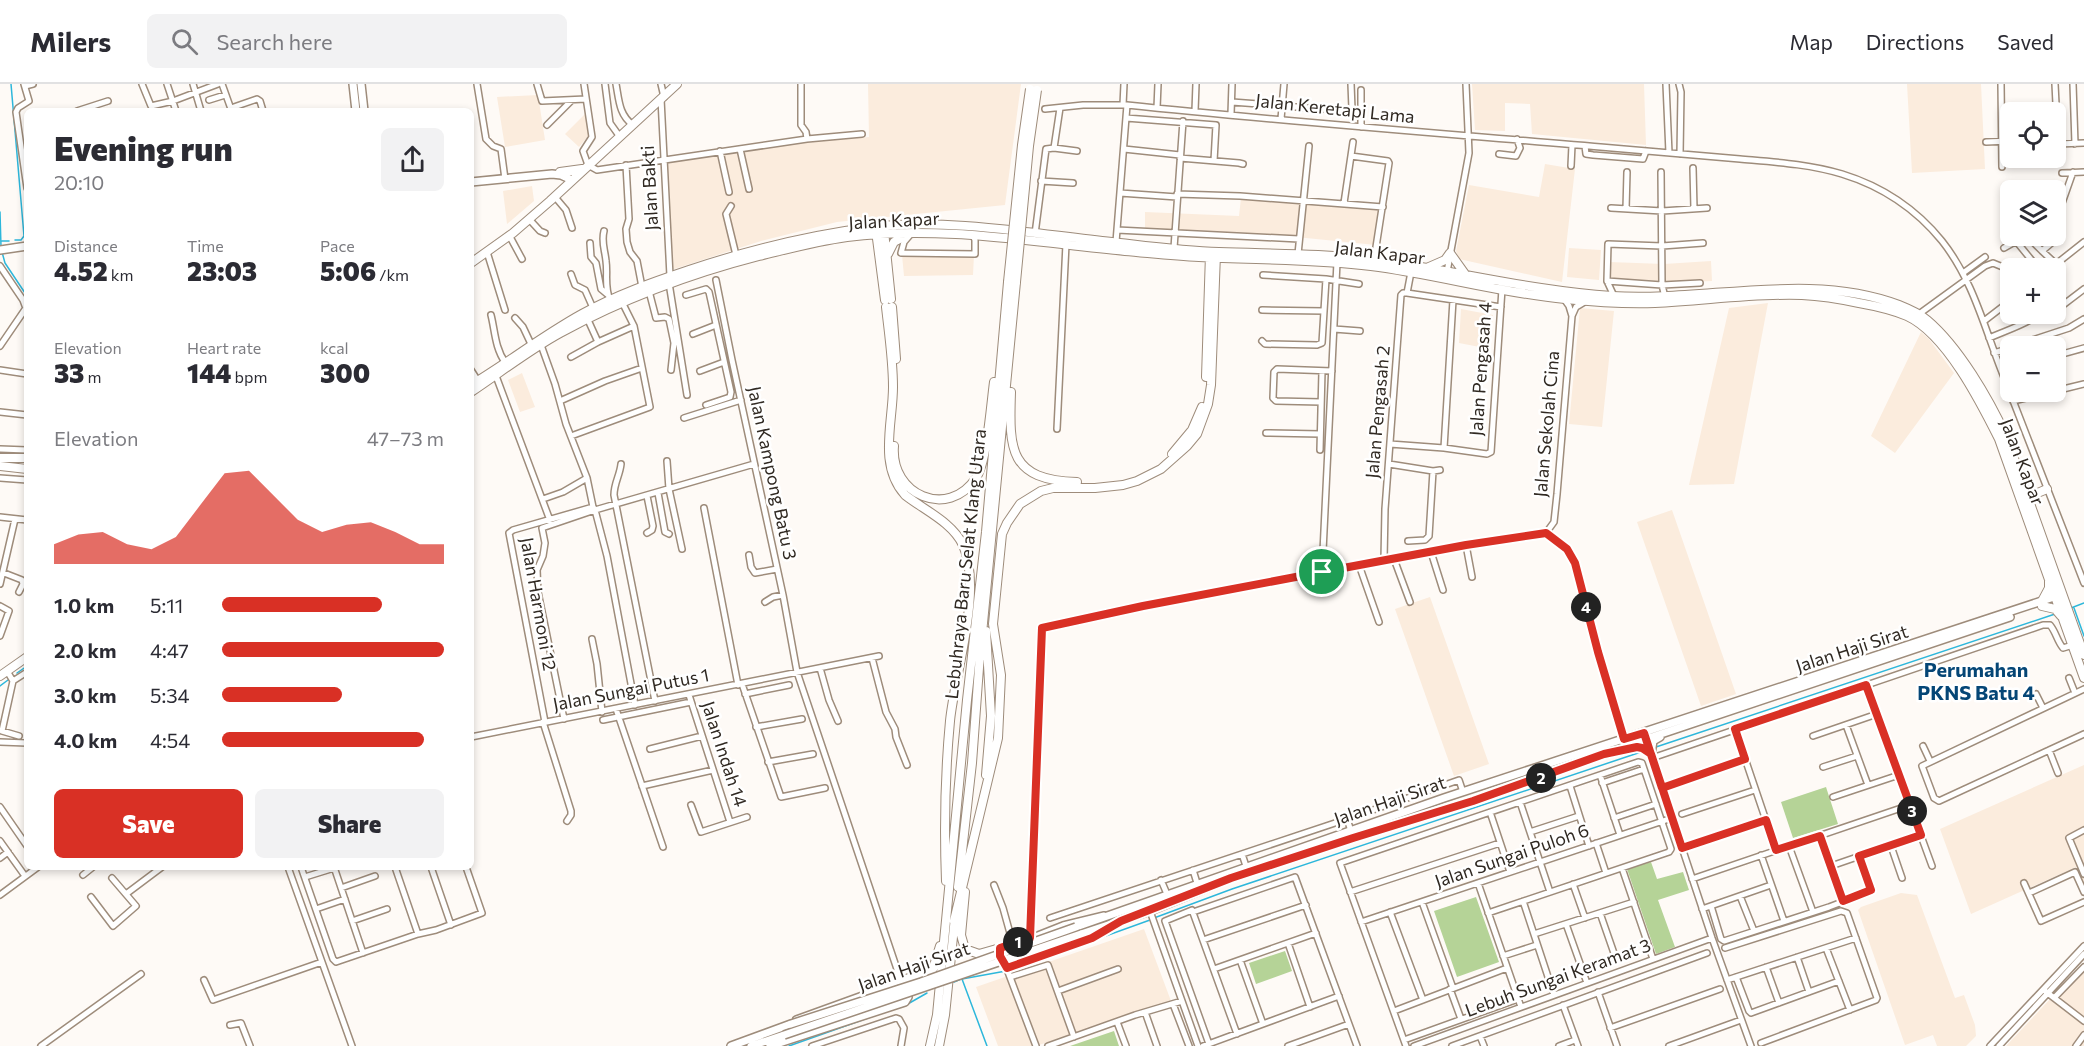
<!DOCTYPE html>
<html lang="en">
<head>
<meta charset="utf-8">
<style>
	:root { --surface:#fff; --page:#f2f2f3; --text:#2b2b33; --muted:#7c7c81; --line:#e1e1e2; --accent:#d93025 }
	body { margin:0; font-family:Commissioner,sans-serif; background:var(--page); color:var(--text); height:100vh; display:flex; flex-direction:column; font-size:22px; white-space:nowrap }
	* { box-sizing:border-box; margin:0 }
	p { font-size:20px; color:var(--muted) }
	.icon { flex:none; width:33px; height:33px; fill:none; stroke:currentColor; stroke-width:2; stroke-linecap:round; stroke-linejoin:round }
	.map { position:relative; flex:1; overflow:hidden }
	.sheet { position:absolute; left:24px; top:24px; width:450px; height:762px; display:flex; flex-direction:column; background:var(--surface); border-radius:9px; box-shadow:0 3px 9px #0003 }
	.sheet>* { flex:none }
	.fabs { position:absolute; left:2000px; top:18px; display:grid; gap:12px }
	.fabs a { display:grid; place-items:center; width:66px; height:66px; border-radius:9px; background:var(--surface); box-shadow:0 3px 9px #0003; font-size:30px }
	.pin { position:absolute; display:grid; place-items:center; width:51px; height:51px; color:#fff; margin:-26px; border:3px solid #fff; border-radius:50%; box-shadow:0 2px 6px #0007 }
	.km { position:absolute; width:30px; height:30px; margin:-15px; border-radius:50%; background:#222; color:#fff; font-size:16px; line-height:30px; text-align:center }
	.round { display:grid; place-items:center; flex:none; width:63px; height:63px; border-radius:9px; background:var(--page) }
	.head { display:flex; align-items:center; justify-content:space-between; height:102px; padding:0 30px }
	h1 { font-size:33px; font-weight:800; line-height:45px }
	.stats { display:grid; grid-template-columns:repeat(3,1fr); gap:9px; height:102px; padding:6px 30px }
	.stats div { display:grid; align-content:center }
	.stats b { font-size:26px; font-weight:800 }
	.stats small { font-size:16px; font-weight:400 }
	.stats p { font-size:16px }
	.chart { height:168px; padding:12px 30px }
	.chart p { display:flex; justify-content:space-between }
	.chart svg { width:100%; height:108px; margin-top:6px; fill:var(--accent); opacity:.7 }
	.cta { display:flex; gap:12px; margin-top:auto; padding:12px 30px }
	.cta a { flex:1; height:69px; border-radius:9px; background:var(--accent); color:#fff; font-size:24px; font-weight:800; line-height:69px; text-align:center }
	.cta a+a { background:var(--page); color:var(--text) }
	ul { padding:0 30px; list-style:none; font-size:20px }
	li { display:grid; grid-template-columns:96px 72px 1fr; align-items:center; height:45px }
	li i { height:15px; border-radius:8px; background:var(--accent) }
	header { display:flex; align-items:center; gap:36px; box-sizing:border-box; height:84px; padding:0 30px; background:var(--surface); border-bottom:2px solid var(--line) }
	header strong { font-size:28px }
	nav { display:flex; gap:33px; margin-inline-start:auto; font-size:21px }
	.search { width:420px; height:54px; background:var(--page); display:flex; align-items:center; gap:15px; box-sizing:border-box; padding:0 21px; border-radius:9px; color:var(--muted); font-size:22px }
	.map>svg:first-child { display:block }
	.built { fill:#fbecdd }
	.green { fill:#b5d397 }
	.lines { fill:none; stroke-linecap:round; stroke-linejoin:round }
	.stream { stroke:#2db7db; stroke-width:1.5 }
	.minor-casing { stroke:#9e8c7b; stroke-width:8 }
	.major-casing { stroke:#9e8c7b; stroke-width:10 }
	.highway-casing { stroke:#9e8c7b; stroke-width:10 }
	.minor { stroke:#fff; stroke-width:5 }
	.major { stroke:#fff; stroke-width:7 }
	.highway { stroke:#fff; stroke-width:8 }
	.major-bridge-casing { stroke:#9e8c7b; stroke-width:10; stroke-linecap:butt }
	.highway-bridge-casing { stroke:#9e8c7b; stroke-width:10; stroke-linecap:butt }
	.major-bridge { stroke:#fff; stroke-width:7 }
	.highway-bridge { stroke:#fff; stroke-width:8 }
	.route-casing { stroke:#fff; stroke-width:12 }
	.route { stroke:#d93025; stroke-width:8 }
	.labels { text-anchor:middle; stroke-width:5; stroke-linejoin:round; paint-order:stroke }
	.street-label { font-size:18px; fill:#302922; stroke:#fff }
	.neighbourhood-label { font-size:20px; font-weight:bold; fill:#054676; stroke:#fff }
</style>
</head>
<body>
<header>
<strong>Milers</strong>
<div class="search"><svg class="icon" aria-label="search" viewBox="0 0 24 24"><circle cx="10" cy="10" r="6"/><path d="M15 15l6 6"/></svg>Search here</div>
<nav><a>Map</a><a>Directions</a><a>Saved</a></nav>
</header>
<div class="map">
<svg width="2084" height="962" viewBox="0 0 2084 962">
	<rect width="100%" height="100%" fill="#fefaf6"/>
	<!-- built -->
	<path class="built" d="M868,0H1021L1005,121L837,138L761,157L671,186L665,76L815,57L869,53Z
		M1472,0H1644L1646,61L1532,50L1530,20L1505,19V47L1475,46Z
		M1907,0H1981L1985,85L1912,89Z
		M538,11L545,56L505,63L497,13Z
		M586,29L590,50L579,63L565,50Z
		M1545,80L1575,85L1562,198L1459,175L1456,167L1469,101L1539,113Z
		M532,102L534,117L507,140L503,107Z
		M1241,114L1381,124L1376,161L1296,153L1145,145V128L1239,132Z
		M1569,164L1601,166L1599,196L1567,193Z
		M902,171H974L973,191L904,192Z
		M1711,177L1712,197L1659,199L1609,196V178L1664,180Z
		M1768,219L1734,400L1689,401L1729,224Z
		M1580,224L1614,227L1602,343L1569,340Z
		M1461,225L1493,231L1490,265L1459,259Z
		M1921,248L1929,255L1954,289L1895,369L1871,352Z
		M522,289L535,323L520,328L508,296Z
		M1672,426L1736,610L1701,622L1637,438Z
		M1430,513L1489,680L1454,692L1395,525Z
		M2084,681V800L2076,783L1971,830L1940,745Z
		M1901,809L1917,811L1955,914L1964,911L1975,941L1976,952L1966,962H1937L1933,951L1905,961L1858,826L1861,823Z
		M1144,845L1171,917L1036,962H998L976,903Z
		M2084,879V962H2006Z"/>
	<!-- green -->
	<path class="green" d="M1826,703L1838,740L1793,754L1781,718Z
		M1651,778L1657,795L1683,788L1689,806L1658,816L1675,863L1656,870L1627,785Z
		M1476,813L1499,878L1457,893L1434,827Z
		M1285,867L1292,887L1256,900L1249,879Z
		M1114,947L1119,962H1070Z"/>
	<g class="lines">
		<!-- stream -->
		<path class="stream" d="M11,0L24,152L21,156H15
			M0,128L1,163
			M2,157H9
			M2,168L5,179L27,212
			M2071,524L2084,519
			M2074,524L2084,552
			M17,589L27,582
			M0,602L8,596
			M1656,663L2055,530
			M1154,834L1232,805L1641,668
			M1011,886L1150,836
			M954,898L961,895
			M906,921L927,909
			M789,962L896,924
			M987,962L962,895L1006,887"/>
		<!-- minor casing -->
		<g class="minor-casing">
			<path id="minor" d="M24,0L29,17L18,24L16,28L27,104
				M142,0L151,22L173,17L218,0
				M167,0L176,27
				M193,0L201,27
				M222,0L231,25
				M477,0L486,55L493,62L501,65L505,95
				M537,0L542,17L586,15
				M584,0L592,53L583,67L588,81L597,86L807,55L862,50
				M605,0L610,39L620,53
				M616,0C619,16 619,31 633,41
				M661,0L664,13
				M801,0V41L806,48L807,55
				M1666,0L1669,69
				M1679,0L1681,8L1680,70
				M2001,0L2002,83
				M2055,0L2058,60L2084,59
				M2073,0L2075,60
				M25,2L33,0
				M1361,6V43
				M661,15L670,192
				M209,16L225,11
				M1232,18L1349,27L1352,25L1351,0
				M1123,21L1124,0
				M231,24L257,15L260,17L263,27
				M1157,24L1158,0
				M1045,25L1083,21H1127C1289,38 1451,50 1612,64C1655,68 1697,71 1740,75C1774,78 1809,80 1842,90C1881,102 1916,125 1942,157C1972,195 1983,239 2000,283C2028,355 2056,427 2084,499
				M77,27L108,17
				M1195,27L1196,0
				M1231,30L1232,0
				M1126,34L1216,41L1214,77
				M1281,35L1284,0
				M547,41L572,16
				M1986,58L2010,57
				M2058,60L2059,74
				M1585,62L1586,70L1593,71L1643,75L1646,67
				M1054,64L1060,24
				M740,65L749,105
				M1124,65L1180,71
				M720,67L729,108
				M1499,70L1516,72L1520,64L1517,55
				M1351,72L1388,77L1389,79L1374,176
				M1180,74L1239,79L1243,80
				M626,81L629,135L626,145L627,158L630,168L637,177L642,203
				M1571,82L1572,61
				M1693,84L1694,125
				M1661,88L1662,201L1665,213
				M2062,89L2084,88
				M1041,97L1073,99
				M1120,109L1177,113
				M1177,110L1240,112L1383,123
				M555,113L566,126L572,144
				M1344,119L1353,58
				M731,122L726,130L736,171
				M1611,124L1662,127L1707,124
				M1626,125L1627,88
				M529,135L540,147L545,149
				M2055,139L2073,88
				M2055,144L2060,147L2061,151L2042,167L2056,180
				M1117,146L1299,155
				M604,147C601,158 605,166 606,177C608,190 604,202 610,216
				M1035,150L1046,65L1054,64L1077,67
				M509,151L522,175
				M910,151L904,158L901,169L975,170V156L973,151
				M2017,152L2016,157L2038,184
				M2032,157L2042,167
				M1116,158L1127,21
				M590,159L591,173L596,179L601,205L607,210
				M1174,164L1183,37
				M2004,164L2025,152
				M487,168L505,226
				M1298,170L1309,62
				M0,182L23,216L26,224L0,262
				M2051,184L2084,158
				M1447,188L1469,69L1466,0
				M1963,189L1985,173
				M571,190L575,201L585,206L593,224
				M1263,191L1326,195L1359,200
				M716,196L732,276L783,511L797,588L901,897L796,935
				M1607,197L1662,201L1700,199
				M669,199L687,311
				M649,207L656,234L665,233L669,235L674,259L671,286
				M1407,209L1501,223
				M686,211L706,205L709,208L731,308L730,313L706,321
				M1614,212L1607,197L1608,160L1662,162L1703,159
				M1564,215L1569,222L1572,232
				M2055,222L2063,221L2084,205
				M1262,226L1324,227
				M1919,230L1985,182L1993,179L2010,186
				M491,231C495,247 495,264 505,278
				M515,234L523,243L531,260
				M588,236L598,258
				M1984,237L2010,217
				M1334,245L1360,247
				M693,250L716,241
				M1989,254C2007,246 2025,241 2040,230
				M1262,257L1265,260L1317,261L1322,259L1326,195
				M541,261L555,300L566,340L587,394L593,423
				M2014,262L2069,244L2084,235
				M1994,269L2010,264
				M2055,272L2084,264
				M571,273L598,258L634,242
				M0,286L27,290
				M471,286L478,297
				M700,287L724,278
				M496,292L551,439
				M2055,307L2084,300
				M560,317L605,297L642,284
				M2013,317L2053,308
				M1321,318L1276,317L1273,314L1274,288L1277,285L1332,287
				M0,328L27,331
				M684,334L741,316
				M1057,345L1066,160
				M1266,349L1320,350
				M571,352L650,323L634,242L622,218
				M1390,360L1444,364L1487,370L1491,368L1502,205
				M1444,364L1453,216
				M0,365L27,366
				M1320,366L1322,287
				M667,377L669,405L682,465
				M621,380C620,391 614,399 614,411L655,617
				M1389,380L1433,387L1440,386
				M0,394L27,396
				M658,409L665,448L669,450
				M647,412L653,442L652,446L647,449
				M543,415L563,408L587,394
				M704,424L738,601
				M0,433L27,436
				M1546,449L1554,438L1557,410L1572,232L1576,223L1586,217
				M1408,457L1425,456L1429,452L1433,387
				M1466,461L1472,493
				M1431,468L1443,506
				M749,471L751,483L755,489L777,485
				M1394,475L1410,518
				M1384,476L1385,425L1401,211L1403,209H1407L1411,188
				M1359,481L1379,538
				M1322,488L1337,178
				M4,489L22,496L23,500L19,508
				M0,500L15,435
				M765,518L773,513L783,511
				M0,522L9,527L0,552
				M592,555L597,580L602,628
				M872,574L886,628L895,645L896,653L907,681
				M820,584L829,616L838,637
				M7,587L13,597L2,647L19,652
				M2069,594L2075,609
				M13,597L27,588
				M742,600L781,713L825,704
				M1866,601L1932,782
				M2084,605L1922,682L1934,714L1939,717L2084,650
				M745,610L789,601
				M2036,610L2043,624
				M689,611L730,738
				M616,625L663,763
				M564,635L538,508L537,486L543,472L545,459L542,444L595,426L607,472L635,621
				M603,636L691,618
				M543,638L571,727V731L567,737
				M545,638L509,449L513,446L593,423L595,426L754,380
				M1846,641L1868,701
				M756,643L802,635
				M1735,645L1776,766
				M1644,649L1712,854L1751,962
				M1813,652L1877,630
				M471,653L879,572
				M0,658L27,659
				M1923,662L1930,677
				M650,665L702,652
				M2049,666L2058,689
				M1652,674L2043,541H2050C2056,548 2057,557 2063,564L2073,561
				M768,678L813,670
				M1823,683L1857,672
				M1600,691L1620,751
				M1602,699L1644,685
				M642,702L713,686
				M1570,702L1589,762
				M1662,704L1745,676
				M1833,713L1899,691
				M1520,718L1550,808
				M691,721L701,748L747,733
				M0,723L27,762
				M1490,728L1510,788
				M1682,730L1755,706
				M1614,734L1656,720
				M1347,735L1459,696L1463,708
				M2084,746L2069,754L2084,790
				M1530,748L1579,732
				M1820,751L1843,817
				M0,757L25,792
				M1596,759L1606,789
				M1789,762L1813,828
				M1891,762L1902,794
				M1682,764L1766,736
				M1242,770L1246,782
				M1761,771L1784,837
				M0,774L8,768
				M1831,782L1921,751
				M288,783L352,962
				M301,783L333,875L336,878L418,850L436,846L482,829L466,783
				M334,783L363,869
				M395,783L418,850
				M431,783L451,841
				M1622,784L1653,875
				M1193,786L1197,799
				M83,791L93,783
				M305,793L334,784
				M1692,795L1910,721
				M1161,796L1167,810
				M1478,799L1521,923
				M2024,799L2041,837L2084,818
				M1573,800L1585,834
				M994,801L1003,824L1013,860
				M341,804L375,792
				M1350,808L1500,759
				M2029,809L2075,788L2084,808
				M126,810L162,783
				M0,811L38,783
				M1740,812L1754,847
				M91,813L113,842L136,822L112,794
				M1523,817L1554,911
				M1422,818L1453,904
				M1711,822L1721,855L1724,857L1829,823L1871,807L1859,772
				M316,825L345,815
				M1702,825L1771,801
				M1150,827L1198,962
				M1193,828L1295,793L1357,962
				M1390,828L1423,916
				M1600,829L1616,875
				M1050,834L1347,735L1351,747
				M352,837L387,825
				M1361,838L1672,734
				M1566,840L1587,899
				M1534,850L1634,818
				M1030,854L1042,544L1143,522L1384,476L1466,461L1546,449L1567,465L1574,479L1598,568L1625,655
				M1203,856L1306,821
				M1288,859L1310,923
				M1725,864L1841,827L1847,829L1877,914L1876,916L1761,959
				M1826,864L1850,926
				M1000,866L1063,841L1104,831
				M1503,872L1537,861
				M1797,873L1809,908
				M1240,876L1263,940
				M1005,880L1036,962
				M1766,883L1779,919
				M1214,885L1316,849
				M1010,893L1048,881L1074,953
				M1736,893L1749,927L1751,929L1839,897
				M204,896L213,916L322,878
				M1727,896L1856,854
				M1450,905L1461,935
				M1058,907L1118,885
				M2045,907L2084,937
				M1598,908L1617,962
				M2054,914L2084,883
				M1173,920L1189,962
				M1563,921L1578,962
				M1394,927L1507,884
				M1145,928L1157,962
				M1117,938L1126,962
				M230,941L241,939L250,962
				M1610,944L1720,905
				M1480,952L1484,962
				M1404,956L1518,915
				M1209,960L1165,837L1192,826L1237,950
				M41,962L141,890
				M812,962L896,934L899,935L904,944L901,962
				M1048,962L1135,931L1182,917
				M1203,962L1339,912
				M1288,962L1349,940
				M1406,962L1340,779L1638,678L1642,679L1671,765L1669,768L1488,829
				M1414,962L1712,854
				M1452,962L1707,869
				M1559,962L1575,956
				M1669,962L1741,936
				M1990,962L2084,862
				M1999,962L2084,870
				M2076,962L2084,951"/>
		</g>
		<!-- major casing -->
		<g class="major-casing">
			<path id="major" d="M353,0L356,27
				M361,0L364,27
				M471,98L552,90L561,91L572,96
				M0,166L27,162
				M1632,663L1642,664L1651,670
				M1651,670L1653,657L1660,653
				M1076,843L1444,714L2060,511
				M1081,850L1150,827L1231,794L1353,754L1473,717L1646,655L2010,533
				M1007,883L1088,855L1109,844
				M731,962L791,940
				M751,962L784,951
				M770,962L905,918L908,913L904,905"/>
		</g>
		<!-- highway casing -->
		<g class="highway-casing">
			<path id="highway" d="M560,88L582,85
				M876,147L885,216
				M884,147L891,215
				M888,170L894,158L905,152
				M471,179L513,149L550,117L677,0
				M1429,183L1445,176L1450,169L1465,190
				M886,223C889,250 893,276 893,303C893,339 878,381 905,411C924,426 952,438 963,461C983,507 955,587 950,637C945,690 944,744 946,797
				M892,223L896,275
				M1206,293L1210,170
				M471,301C509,278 544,251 582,230C616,211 653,198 689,186C749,166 810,151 873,143C950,134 1035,150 1112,158C1147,162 1183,167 1219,168C1271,170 1323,169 1375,176C1454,186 1532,207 1612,212C1705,218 1809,187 1899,221C1909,225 1919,229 1927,236C1959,263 1989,315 2006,352L2084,571
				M471,308C501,288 529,266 560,249C623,215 689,190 759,172C788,165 817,157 847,153C940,141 1032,158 1125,167C1149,169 1174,172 1199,173C1256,176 1313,175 1371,182C1436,190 1499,209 1565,215C1594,218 1625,220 1655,219C1704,217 1753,209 1802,211C1822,212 1840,215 1859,219C1876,222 1891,225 1907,232C1946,250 1980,317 1999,355L2084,594
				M1011,308C1009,366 1009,396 1077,398
				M894,362C890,411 948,436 976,394C987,378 991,320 994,298
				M1172,370L1192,346L1202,323
				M0,374H27
				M0,382L27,385
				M2028,413L2047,405
				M2042,517L2049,504V497
				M2042,522L2055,525L2061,532
				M986,547L991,632L986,691
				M0,592L27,573
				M958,803L972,679L980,570L1016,198
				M965,808L961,851L965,865L979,870L1000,864
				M954,837L998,654L1001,591L993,540L1002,450L1007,439L1020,420L1041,407L1053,404H1095L1123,401L1137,397L1161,385L1187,362L1197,350L1208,320L1211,301L1216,170
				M901,897L933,885L940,862
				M930,962L937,931L967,616L986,448L1008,198
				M939,962L945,931L955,833"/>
		</g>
		<!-- minor -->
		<use href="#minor" class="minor"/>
		<!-- major -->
		<use href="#major" class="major"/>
		<!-- highway -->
		<use href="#highway" class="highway"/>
		<!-- major-bridge casing -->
		<g class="major-bridge-casing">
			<path id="major-bridge" d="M791,940L921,898L1076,843
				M784,951L1081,850"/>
		</g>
		<!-- highway-bridge casing -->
		<g class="highway-bridge-casing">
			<path id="highway-bridge" d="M1008,198L1022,61L1030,5
				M1016,198L1029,62L1037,6"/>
		</g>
		<!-- major-bridge -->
		<use href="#major-bridge" class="major-bridge"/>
		<!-- highway-bridge -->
		<use href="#highway-bridge" class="highway-bridge"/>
	</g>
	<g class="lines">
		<!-- route casing -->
		<g class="route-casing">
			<path id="route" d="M1322,488L1143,522L1042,544L1030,854L1000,864V872L1007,884L1092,854L1121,837L1231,794L1353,754L1473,717L1604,670L1637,663L1642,664L1651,670L1682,764L1766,736L1776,766L1820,752L1843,817L1871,806L1859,772L1921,751L1866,601L1735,645L1745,675L1662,704L1644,649L1624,655L1598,568L1575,479L1567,465L1546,449L1466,461L1322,488"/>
		</g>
		<!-- route -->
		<use href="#route" class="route"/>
	</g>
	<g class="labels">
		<!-- street labels -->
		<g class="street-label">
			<text transform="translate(1335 25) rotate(6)" y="6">Jalan Keretapi Lama</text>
			<text transform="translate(650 104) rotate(-93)" y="6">Jalan Bakti</text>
			<text transform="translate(894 137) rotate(-3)" y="6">Jalan Kapar</text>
			<text transform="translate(1380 169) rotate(7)" y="6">Jalan Kapar</text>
			<text transform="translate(1481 285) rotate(-86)" y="6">Jalan Pengasah 4</text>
			<text transform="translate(1378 328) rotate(-85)" y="6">Jalan Pengasah 2</text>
			<text transform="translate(1547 340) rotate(-85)" y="6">Jalan Sekolah Cina</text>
			<text transform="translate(2022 378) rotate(69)" y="6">Jalan Kapar</text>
			<text transform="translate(772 389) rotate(78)" y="6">Jalan Kampong Batu 3</text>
			<text transform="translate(966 480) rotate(-84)" y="6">Lebuhraya Baru Selat Klang Utara</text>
			<text transform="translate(538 520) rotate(80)" y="6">Jalan Harmoni 12</text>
			<text transform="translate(1852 565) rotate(-18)" y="6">Jalan Haji Sirat</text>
			<text transform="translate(631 606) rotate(-11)" y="6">Jalan Sungai Putus 1</text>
			<text transform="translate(724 670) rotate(72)" y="6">Jalan Indah 14</text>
			<text transform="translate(1390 717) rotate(-19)" y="6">Jalan Haji Sirat</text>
			<text transform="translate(1512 772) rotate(-19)" y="6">Jalan Sungai Puloh 6</text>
			<text transform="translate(914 883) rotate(-19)" y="6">Jalan Haji Sirat</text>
			<text transform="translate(1558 894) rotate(-20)" y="6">Lebuh Sungai Keramat 3</text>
		</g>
		<!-- neighbourhood labels -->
		<g class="neighbourhood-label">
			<text x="1976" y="593">Perumahan<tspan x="1976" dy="23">PKNS Batu 4</tspan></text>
		</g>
	</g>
</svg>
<div class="fabs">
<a><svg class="icon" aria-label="locate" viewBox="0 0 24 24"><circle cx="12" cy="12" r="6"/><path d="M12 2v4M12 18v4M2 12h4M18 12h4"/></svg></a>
<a><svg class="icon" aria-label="layers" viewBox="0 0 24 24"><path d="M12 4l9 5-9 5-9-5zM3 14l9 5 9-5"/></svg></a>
<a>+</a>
<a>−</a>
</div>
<div class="pin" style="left:1322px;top:488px;background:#1e9e55"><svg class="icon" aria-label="arrive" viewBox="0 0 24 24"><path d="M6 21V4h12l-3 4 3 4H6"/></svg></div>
<b class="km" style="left:1018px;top:858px">1</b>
<b class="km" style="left:1541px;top:694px">2</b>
<b class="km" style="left:1912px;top:727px">3</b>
<b class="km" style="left:1586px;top:523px">4</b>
<section class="sheet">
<div class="head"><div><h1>Evening run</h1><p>20:10</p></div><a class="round"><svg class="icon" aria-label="share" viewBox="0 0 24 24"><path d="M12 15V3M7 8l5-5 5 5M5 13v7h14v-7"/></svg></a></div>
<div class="stats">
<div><p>Distance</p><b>4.52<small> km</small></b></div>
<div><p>Time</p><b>23:03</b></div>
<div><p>Pace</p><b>5:06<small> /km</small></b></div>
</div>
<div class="stats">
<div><p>Elevation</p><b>33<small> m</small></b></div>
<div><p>Heart rate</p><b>144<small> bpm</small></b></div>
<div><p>kcal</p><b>300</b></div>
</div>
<div class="chart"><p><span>Elevation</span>47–73 m</p>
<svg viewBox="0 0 160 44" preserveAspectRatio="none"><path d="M0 44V36L10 32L20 31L30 36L40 38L50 33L60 20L70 7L80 6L90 16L100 26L110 31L120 28L130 27L140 31L150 36L160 36V44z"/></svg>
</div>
<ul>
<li><b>1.0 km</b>5:11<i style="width:72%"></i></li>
<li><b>2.0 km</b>4:47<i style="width:100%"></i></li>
<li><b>3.0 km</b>5:34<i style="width:54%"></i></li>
<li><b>4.0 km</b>4:54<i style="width:91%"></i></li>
</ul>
<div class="cta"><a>Save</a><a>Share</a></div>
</section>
</div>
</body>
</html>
